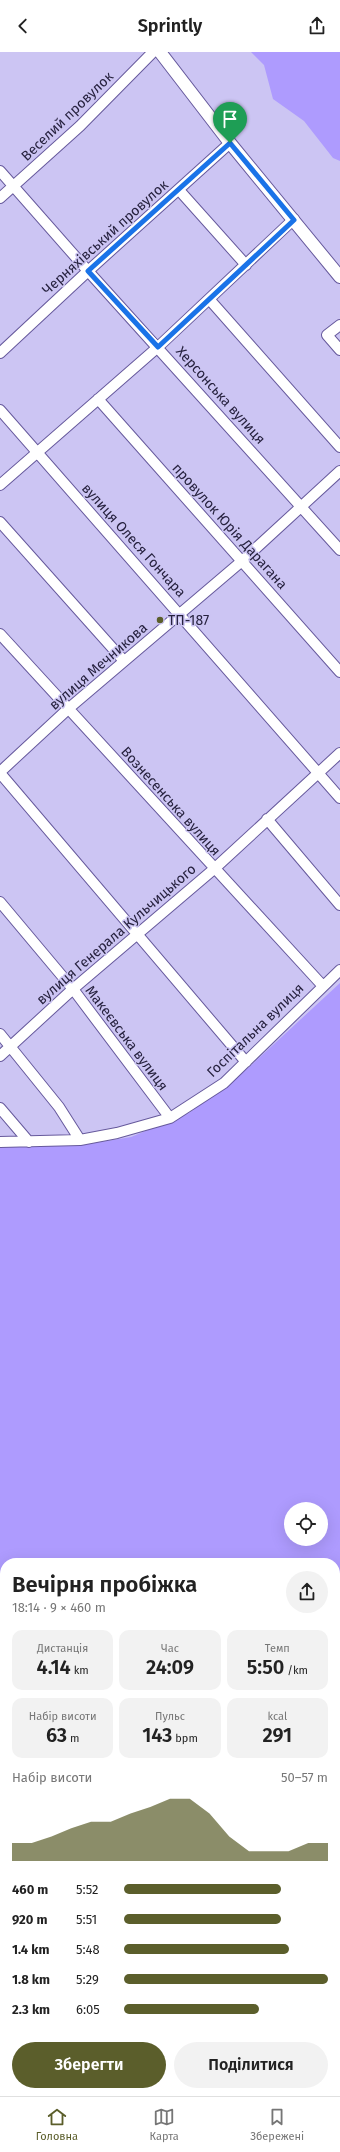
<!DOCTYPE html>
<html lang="uk">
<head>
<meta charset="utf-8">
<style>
	:root { --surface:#fff; --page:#f2f2f2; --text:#222; --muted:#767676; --line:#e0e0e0; --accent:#5b5e2b }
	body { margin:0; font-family:"Fira Sans",sans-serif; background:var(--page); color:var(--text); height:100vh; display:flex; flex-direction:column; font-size:15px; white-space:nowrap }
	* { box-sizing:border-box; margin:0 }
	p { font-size:13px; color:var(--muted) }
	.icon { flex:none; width:22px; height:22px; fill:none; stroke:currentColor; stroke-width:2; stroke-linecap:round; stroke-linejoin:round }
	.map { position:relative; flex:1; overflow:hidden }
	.sheet { position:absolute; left:0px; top:1506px; width:340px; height:538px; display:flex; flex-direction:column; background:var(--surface); border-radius:16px 16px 0 0; box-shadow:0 4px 16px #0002 }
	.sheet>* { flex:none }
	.fabs { position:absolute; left:284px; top:1450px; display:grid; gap:8px }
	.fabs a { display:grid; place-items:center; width:44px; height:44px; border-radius:50%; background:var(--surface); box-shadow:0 4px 16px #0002; font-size:20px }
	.pin { position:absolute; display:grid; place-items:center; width:34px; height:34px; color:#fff; margin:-41px -17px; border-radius:50% 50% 50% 0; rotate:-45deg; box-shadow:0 0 4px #0007 }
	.pin .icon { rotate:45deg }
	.round { display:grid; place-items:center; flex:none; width:42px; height:42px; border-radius:21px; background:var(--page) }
	.headline { display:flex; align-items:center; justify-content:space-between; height:68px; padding:0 12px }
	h1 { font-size:22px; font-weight:600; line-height:30px }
	.stats { display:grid; grid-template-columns:repeat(3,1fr); gap:6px; height:68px; padding:4px 12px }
	.stats div { display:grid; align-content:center; border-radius:10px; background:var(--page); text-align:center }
	.stats b { font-size:20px; font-weight:600 }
	.stats small { font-size:11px; font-weight:400 }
	.stats p { font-size:11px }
	.chart { height:112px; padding:8px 12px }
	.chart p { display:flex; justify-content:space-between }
	.chart svg { width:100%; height:72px; margin-top:4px; fill:var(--accent); opacity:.7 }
	.action { display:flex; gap:8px; margin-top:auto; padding:8px 12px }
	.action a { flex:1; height:46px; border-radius:24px; background:var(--accent); color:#fff; font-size:16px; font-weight:600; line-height:46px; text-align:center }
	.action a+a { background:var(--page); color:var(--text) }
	ul { padding:0 12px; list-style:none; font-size:13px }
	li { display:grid; grid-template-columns:64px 48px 1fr; align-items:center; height:30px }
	li i { height:10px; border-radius:5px; background:var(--accent) }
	header { display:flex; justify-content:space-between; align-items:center; height:52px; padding:0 12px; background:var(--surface); font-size:18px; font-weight:600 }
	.tabs { display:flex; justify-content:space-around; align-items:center; height:56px; border-top:1px solid var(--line); background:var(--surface); font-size:11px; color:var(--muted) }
	.tabs a { display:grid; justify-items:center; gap:2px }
	.tabs .current { color:var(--accent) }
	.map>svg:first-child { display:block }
	.green { fill:#ae9bfe; fill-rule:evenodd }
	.water { fill:#359fcd; stroke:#317aa2 }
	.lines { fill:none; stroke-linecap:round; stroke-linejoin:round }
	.minor-casing { stroke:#66599c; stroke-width:12 }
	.tertiary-casing { stroke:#66599c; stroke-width:14 }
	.minor { stroke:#fff; stroke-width:10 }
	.tertiary { stroke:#fff; stroke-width:12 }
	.route-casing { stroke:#fff; stroke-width:8 }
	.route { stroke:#1a73e8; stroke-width:5 }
	.poi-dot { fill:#5b5e2b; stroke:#ccc5f3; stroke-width:1.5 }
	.labels { text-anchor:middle; stroke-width:3; stroke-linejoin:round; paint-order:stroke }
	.street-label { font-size:14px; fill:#27223f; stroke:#ccc5f3 }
	.poi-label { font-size:14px; fill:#27223f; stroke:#ccc5f3; text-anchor:start }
</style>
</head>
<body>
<header><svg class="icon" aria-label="back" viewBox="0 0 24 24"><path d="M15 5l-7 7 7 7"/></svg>Sprintly<svg class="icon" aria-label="share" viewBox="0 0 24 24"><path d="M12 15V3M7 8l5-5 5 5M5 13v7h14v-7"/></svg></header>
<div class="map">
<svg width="340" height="2044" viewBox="0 0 340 2044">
	<rect width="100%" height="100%" fill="#ccc5f3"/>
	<!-- green -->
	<path class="green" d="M251,0H340V109L333,106L304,69L273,47L264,13Z
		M340,931V1847L335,1840V1511H5V1751H0V1090L25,1093H83L131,1085L189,1061L247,1017ZM291,1457H321V1487H291Z
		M0,1764L5,1765V1915L0,1913Z
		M335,1873C340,1889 339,1907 335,1924Z
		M335,2012L340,2020V2044H308L312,2039H335Z"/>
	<!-- water -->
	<path class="water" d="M335,1840L340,1847V1882L335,1873Z
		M340,1903V1955L335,1971V1924Z
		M335,1975L340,1995V2020L335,2012Z"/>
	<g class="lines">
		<!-- minor casing -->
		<g class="minor-casing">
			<path id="minor" d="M0,119L88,219L340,498
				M179,138L246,213
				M0,146L80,74L153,0
				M209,247L340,395
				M340,273L327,283L340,298
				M0,301L88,219L230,91
				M98,347L340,620
				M0,358L340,746
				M0,433L158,295L294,167
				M0,470L124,609
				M0,582L322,933
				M0,720L68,657L242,509L340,419
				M0,721L246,1010
				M267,767L340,853
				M0,850L73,937L170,1066
				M0,982L59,1055L80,1088
				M0,1004L73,937L214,817L340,701
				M0,1056L29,1090
				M0,1090L80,1088L117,1081L170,1066L224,1031L340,918
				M0,1950L5,1951
				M173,2039L180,2044"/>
		</g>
		<!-- tertiary casing -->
		<g class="tertiary-casing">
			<path id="tertiary" d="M160,0L230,91L340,225"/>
		</g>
		<!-- minor -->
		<use href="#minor" class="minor"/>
		<!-- tertiary -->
		<use href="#tertiary" class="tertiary"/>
	</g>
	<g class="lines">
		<!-- route casing -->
		<g class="route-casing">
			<path id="route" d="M230,91L294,168L158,295L88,219Z"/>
		</g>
		<!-- route -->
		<use href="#route" class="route"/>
	</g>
	<!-- markers -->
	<circle class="poi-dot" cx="160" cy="568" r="4"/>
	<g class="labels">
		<!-- street labels -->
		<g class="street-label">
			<text transform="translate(67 64) rotate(-44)" y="5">Веселий провулок</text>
			<text transform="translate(105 185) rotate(-42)" y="5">Черняхівський провулок</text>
			<text transform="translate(221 343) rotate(48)" y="5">Херсонська вулиця</text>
			<text transform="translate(230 474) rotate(48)" y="5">провулок Юрія Дарагана</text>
			<text transform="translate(134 488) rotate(48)" y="5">вулиця Олеся Гончара</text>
			<text transform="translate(98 614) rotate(-41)" y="5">вулиця Мечникова</text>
			<text transform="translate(171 749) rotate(48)" y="5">Вознесенська вулиця</text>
			<text transform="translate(116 882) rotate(-41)" y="5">вулиця Генерала Кульчицького</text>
			<text transform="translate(255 978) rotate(-44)" y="5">Госпітальна вулиця</text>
			<text transform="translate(127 986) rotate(53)" y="5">Макеєвська вулиця</text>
		</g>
		<!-- poi labels -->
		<g class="poi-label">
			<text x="168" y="573">ТП-187</text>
		</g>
	</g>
</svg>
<div class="fabs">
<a><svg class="icon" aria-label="locate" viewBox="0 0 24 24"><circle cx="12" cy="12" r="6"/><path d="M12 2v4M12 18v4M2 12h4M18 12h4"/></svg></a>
</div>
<div class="pin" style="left:230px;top:91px;background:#1e9e55"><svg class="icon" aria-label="arrive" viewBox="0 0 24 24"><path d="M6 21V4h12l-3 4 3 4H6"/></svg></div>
<section class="sheet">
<div class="headline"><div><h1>Вечірня пробіжка</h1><p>18:14 · 9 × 460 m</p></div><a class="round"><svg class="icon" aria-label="share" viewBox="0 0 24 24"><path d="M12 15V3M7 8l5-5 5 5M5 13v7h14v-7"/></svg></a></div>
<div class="stats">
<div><p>Дистанція</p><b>4.14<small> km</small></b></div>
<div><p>Час</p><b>24:09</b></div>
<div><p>Темп</p><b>5:50<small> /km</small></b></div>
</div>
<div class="stats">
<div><p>Набір висоти</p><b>63<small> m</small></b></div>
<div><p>Пульс</p><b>143<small> bpm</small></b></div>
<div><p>kcal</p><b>291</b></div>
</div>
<div class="chart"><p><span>Набір висоти</span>50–57 m</p>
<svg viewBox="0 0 160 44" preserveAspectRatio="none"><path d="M0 44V33L10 33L20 29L30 24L40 20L50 20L60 15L70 11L80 6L90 6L100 15L110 29L120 38L130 38L140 38L150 33L160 33V44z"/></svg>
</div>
<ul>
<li><b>460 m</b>5:52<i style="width:77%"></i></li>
<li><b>920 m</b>5:51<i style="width:77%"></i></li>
<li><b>1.4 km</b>5:48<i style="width:81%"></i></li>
<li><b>1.8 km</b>5:29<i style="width:100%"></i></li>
<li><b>2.3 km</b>6:05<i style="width:66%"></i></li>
</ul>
<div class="action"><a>Зберегти</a><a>Поділитися</a></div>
</section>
</div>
<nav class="tabs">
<a class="current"><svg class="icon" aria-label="home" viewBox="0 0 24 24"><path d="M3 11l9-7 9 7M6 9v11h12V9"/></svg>Головна</a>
<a><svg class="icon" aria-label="map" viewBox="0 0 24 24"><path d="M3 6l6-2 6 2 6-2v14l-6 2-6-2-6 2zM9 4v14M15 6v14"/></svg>Карта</a>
<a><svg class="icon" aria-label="saved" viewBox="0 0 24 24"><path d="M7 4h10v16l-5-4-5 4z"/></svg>Збережені</a>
</nav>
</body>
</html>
